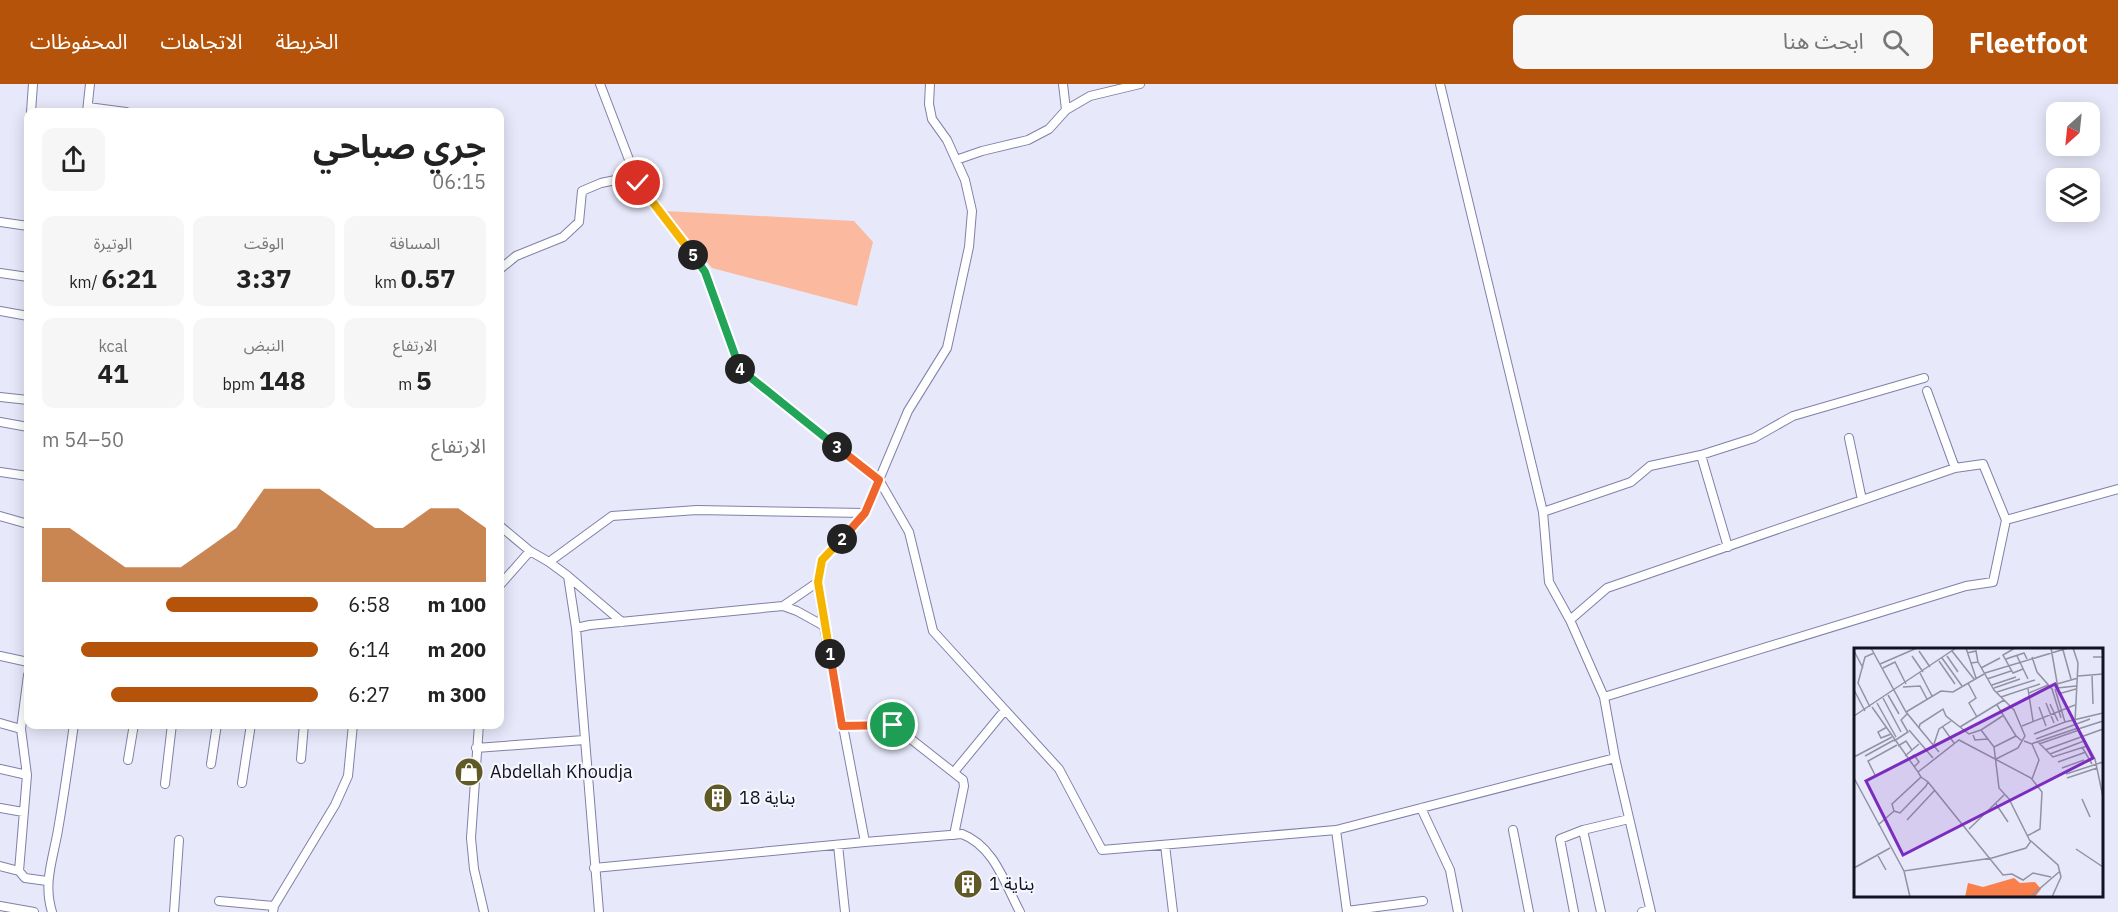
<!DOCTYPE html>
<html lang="ar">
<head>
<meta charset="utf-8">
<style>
	:root { --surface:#fff; --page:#f6f6f6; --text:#222; --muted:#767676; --accent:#b45309 }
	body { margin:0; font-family:"IBM Plex Sans","Noto Sans Arabic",sans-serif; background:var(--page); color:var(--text); direction:rtl; height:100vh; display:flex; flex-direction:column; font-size:22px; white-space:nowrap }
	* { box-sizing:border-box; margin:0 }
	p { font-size:20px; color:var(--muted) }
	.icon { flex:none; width:33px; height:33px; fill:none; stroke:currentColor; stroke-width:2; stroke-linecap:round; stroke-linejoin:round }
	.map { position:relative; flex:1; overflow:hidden; direction:ltr }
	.panel { position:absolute; left:24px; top:24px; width:480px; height:621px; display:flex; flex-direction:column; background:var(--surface); border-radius:12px; box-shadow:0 3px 15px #0003; direction:rtl }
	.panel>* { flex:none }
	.needle { width:39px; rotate:207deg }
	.controls { position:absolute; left:2046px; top:18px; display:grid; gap:12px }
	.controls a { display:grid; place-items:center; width:54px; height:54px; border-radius:12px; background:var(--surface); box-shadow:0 3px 15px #0003; font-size:30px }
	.pin { position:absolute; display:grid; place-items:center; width:51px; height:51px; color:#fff; margin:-26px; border:3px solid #fff; border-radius:50%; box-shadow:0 2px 6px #0007 }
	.km { position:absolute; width:30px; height:30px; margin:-15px; border-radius:50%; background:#222; color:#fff; font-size:16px; line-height:30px; text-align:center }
	.round { display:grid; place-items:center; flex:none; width:63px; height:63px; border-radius:12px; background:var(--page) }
	.headline { display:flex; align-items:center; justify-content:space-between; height:102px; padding:0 18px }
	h1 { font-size:33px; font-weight:700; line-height:45px }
	.figures { display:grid; grid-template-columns:repeat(3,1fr); gap:9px; height:102px; padding:6px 18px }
	.figures div { display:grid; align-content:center; border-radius:12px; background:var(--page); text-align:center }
	.figures b { font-size:26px; font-weight:700 }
	.figures small { font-size:16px; font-weight:400 }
	.figures p { font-size:16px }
	.chart { height:168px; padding:12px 18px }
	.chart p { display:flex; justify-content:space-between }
	.chart svg { width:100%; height:108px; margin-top:6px; fill:var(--accent); opacity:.7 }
	ul { padding:0 18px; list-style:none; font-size:20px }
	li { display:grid; grid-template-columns:96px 72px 1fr; align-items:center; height:45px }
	li i { height:15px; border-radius:8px; background:var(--accent) }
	header { display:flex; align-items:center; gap:36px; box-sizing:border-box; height:84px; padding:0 30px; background:var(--accent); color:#fff }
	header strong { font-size:28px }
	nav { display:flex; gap:33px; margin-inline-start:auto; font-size:21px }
	.search { width:420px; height:54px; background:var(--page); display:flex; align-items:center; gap:15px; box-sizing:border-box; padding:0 21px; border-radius:12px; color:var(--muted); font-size:22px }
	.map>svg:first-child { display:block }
	.green { fill:#fbbaa0 }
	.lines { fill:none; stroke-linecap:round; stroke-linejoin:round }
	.minor-casing { stroke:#7f81a8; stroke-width:10 }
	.minor { stroke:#fff; stroke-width:8 }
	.split-1-casing { stroke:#fff; stroke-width:12 }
	.split-2-casing { stroke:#fff; stroke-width:12 }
	.split-3-casing { stroke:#fff; stroke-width:12 }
	.split-4-casing { stroke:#fff; stroke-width:12 }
	.split-5-casing { stroke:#fff; stroke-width:12 }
	.split-6-casing { stroke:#fff; stroke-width:12 }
	.split-1 { stroke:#f0652b; stroke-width:8 }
	.split-2 { stroke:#f5b400; stroke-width:8 }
	.split-3 { stroke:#f0652b; stroke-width:8 }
	.split-4 { stroke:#22a559; stroke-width:8 }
	.split-5 { stroke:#22a559; stroke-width:8 }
	.split-6 { stroke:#f5b400; stroke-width:8 }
	.labels { text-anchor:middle; stroke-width:4.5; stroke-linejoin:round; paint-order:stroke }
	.poi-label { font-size:18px; fill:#121220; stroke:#f6f6ff; text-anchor:start }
	.inset-road { fill:none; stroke:#9292a3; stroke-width:1.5 }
	.view { fill:#7b2cbf; fill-opacity:0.15; stroke:#7b2cbf; stroke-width:3 }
	.inset-edge { fill:none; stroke:#121220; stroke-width:3 }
</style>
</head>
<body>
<header>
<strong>Fleetfoot</strong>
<div class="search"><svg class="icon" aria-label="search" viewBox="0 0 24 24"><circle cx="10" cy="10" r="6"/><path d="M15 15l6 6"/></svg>ابحث هنا</div>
<nav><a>الخريطة</a><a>الاتجاهات</a><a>المحفوظات</a></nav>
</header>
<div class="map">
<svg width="2118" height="828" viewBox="0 0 2118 828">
	<rect width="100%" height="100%" fill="#e7e8fa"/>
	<!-- green -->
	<path class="green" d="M666,127L854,137L873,158L857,222L712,184Z"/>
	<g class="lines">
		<!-- minor casing -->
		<g class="minor-casing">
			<path id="minor" d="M600,0L638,99L705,188L740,286L879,396L909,448L933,547L1059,685L1102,766L1336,746L1615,674L1651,828
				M1063,0L1066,26
				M1440,0L1543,428L1549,498L1570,536
				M88,23L126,28
				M31,28L33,0
				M87,28L90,0
				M956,76L982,67L1028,56L1049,45L1066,26L1090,12L1140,0
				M0,138L28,142
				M500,185L516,172L563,153L579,138L582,107L601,99L635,92
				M0,189L28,193
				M0,227L28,232
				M1927,307L1955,384
				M0,313L28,316
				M0,338L28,343
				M1849,354L1862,416
				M1701,371L1728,463
				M0,388L28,392
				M1543,428L1631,398L1650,382L1701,371L1754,354L1793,332L1924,294
				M0,432L28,440
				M500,442L530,467
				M549,478L568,492L576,544L590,541L783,522L797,527L824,542L865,758L962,750C994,762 1005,800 1020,828
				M569,493L622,538
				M500,501L530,467L549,478L612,432L697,426L865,429
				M783,522L818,498
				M824,542L818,498L822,476L865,429L908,327L947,264L969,163L972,127L965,96L947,56L932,35L929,20L930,0
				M576,544L599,828
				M0,572L28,578
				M1604,613L1570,536L1607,504L1955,384L1983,380L2006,436
				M0,639L21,645
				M479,640L471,754L474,785L484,828
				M842,642L893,641L963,696L964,702L954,751
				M476,664L584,656
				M1615,674L1604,613L1966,502L1993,498L2006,436L2118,405
				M301,675L304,640
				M128,676L134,640
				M211,680L217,640
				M0,685L27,691
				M954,688L1005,626
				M242,699L251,640
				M165,700L172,640
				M0,724L23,728
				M1421,724L1450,786L1458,828
				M1336,746L1347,828
				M1513,746L1529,828
				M1583,746L1601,828
				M838,761L845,828
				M1165,761L1173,828
				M0,782L19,787L25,794L47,797
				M594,784L865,758
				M19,787L27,691L21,645L28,591
				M219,817L274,822
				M0,822L34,828
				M1347,827L1423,817
				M52,828C43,799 53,775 58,746C64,711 69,676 74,640
				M174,828L179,756
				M273,828L274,822L335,721L348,692L353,640
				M1574,828L1560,755L1583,746L1629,735
				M1642,828L1650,826"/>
		</g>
		<!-- minor -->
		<use href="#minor" class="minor"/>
	</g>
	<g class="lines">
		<!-- split-1 casing -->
		<g class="split-1-casing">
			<path id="split-1" d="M830,570L842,642L893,641"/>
		</g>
		<!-- split-2 casing -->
		<g class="split-2-casing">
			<path id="split-2" d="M830,570L818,498L822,476L842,455"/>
		</g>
		<!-- split-3 casing -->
		<g class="split-3-casing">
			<path id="split-3" d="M837,363L879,396L865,429L842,455"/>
		</g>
		<!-- split-4 casing -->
		<g class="split-4-casing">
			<path id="split-4" d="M740,285L837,363"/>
		</g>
		<!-- split-5 casing -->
		<g class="split-5-casing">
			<path id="split-5" d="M693,171L705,188L740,285"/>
		</g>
		<!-- split-6 casing -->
		<g class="split-6-casing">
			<path id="split-6" d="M638,99L693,171"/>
		</g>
		<!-- split-1 -->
		<use href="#split-1" class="split-1"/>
		<!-- split-2 -->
		<use href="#split-2" class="split-2"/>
		<!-- split-3 -->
		<use href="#split-3" class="split-3"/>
		<!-- split-4 -->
		<use href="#split-4" class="split-4"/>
		<!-- split-5 -->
		<use href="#split-5" class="split-5"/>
		<!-- split-6 -->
		<use href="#split-6" class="split-6"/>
	</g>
	<!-- icons -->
	<defs>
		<g id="shop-disc" transform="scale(1.5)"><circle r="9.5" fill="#605a26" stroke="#f6f6ff"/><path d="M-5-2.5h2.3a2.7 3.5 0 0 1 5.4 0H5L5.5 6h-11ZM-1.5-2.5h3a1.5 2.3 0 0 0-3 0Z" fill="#fff"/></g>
		<g id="building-disc" transform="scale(1.5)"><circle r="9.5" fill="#605a26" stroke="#f6f6ff"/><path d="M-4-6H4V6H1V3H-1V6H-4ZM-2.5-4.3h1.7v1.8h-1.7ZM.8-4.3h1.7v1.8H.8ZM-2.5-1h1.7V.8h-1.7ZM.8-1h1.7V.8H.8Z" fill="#fff"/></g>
	</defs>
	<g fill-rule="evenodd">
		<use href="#shop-disc" x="469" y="688"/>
		<use href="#building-disc" x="718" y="714"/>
		<use href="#building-disc" x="968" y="800"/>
	</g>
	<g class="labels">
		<!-- poi labels -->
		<g class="poi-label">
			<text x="490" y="694">Abdellah Khoudja</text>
			<text x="739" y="720">بناية 18</text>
			<text x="989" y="806">بناية 1</text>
		</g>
	</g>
	<!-- overview -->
	<g transform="translate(1854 564)">
		<rect width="249" height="249" fill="#e7e8fa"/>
		<path d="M160,230L166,235L181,234L187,241L181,249H111L114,235L129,239Z" fill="#f97f4b"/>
		<path class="inset-road" d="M17,0L52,64L85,104M112,0L122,30M161,0L149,7L159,25L169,21M197,0L204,40M219,0L224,15L221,74L241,111L249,149M209,2L217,31M0,3L9,20M65,3L76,19M98,3L120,31M113,5L122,3L124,14M58,8L69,24M93,8L104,24M163,8L174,31M178,9L183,24L198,41L207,70M239,9H249L248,0M88,10L108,38M152,11L170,5L173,11M85,13L101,36M117,15L124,14L140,42L160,62L171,88L164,100L142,111M26,16L63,0M29,20L41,14L52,36M127,20L146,10M66,25L78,48M131,25L214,0M238,27L239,56M224,28L249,26M133,31L157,23M114,35L122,50L115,55L123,69M138,37L162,29M196,38L224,30M49,39L66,38L73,51M140,40L166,31M203,40L222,38M174,41L179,73M201,41L211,74M0,42L11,63M143,44L181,32M175,45L194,37M204,46L222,41M34,47L45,66M147,49L186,36M29,50L47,84M23,55L42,89M192,55L200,75M196,56L204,73M143,57L162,88M16,59L4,35L11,9L20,5M18,59L64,124L105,92L177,130L188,144L186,181L173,188M185,59L192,78M52,64L87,43L99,44L130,26M0,68L102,0M88,78L100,95M168,78L221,57M33,79L24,84L27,90L37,86M106,79L150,52M65,80L66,76L89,61L92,68L115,86L127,82L140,99L162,88L168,93M224,81L249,73M55,82L79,110M127,82L150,67M180,86L211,74L249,65M119,87L121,92L134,91M182,91L236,71M40,93L54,84L47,72L54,65M170,93L178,96L185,112L178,131M184,94L199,109L233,98M80,96L85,81L97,73M177,96L224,80M185,96L225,82M44,98L52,93L58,102M140,99L145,140L155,151L176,193M228,99L238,116M191,102L249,81M196,106L230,93M11,108L40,92M51,108L65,96M0,109L38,89M54,112L60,107L65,114L60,119M204,114L232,104M208,120L230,112M212,126L249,114M21,127L14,113L43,97M0,130L50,223L138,210L172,200L177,193L204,217L207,229L198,249M213,130L243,120M74,134L149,227L158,226L169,232L179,225L197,229M228,151L236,169M142,156L154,174M40,163L46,165L72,138L74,134L67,129M53,172L81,142M24,177L40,163L38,156L67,129L64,124M115,181L150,147M222,201L249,219M23,206L32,222M0,220L36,200M50,223L56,249M176,249L205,224"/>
		<path class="view" d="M201,36L239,110L49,207L12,133Z"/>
		<rect width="249" height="249" class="inset-edge"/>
	</g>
</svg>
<div class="controls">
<a><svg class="needle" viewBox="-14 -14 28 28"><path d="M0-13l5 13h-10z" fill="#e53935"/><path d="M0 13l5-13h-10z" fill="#767676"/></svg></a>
<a><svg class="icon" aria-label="layers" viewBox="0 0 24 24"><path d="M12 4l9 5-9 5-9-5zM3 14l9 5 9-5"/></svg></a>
</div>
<div class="pin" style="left:893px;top:641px;background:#1e9e55"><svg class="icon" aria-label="arrive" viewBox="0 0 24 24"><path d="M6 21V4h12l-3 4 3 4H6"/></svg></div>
<div class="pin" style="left:638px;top:99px;background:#d93025"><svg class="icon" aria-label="check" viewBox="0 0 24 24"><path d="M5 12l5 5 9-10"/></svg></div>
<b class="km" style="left:830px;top:570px">1</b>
<b class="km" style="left:842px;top:455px">2</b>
<b class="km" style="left:837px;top:363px">3</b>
<b class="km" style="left:740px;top:285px">4</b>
<b class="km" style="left:693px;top:171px">5</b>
<section class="panel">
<div class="headline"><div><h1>جري صباحي</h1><p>06:15</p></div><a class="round"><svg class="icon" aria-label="share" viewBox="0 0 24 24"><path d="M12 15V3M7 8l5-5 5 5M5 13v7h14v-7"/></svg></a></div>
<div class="figures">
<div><p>المسافة</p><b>0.57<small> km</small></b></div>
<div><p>الوقت</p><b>3:37</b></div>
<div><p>الوتيرة</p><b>6:21<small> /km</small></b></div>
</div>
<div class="figures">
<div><p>الارتفاع</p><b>5<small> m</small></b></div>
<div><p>النبض</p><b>148<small> bpm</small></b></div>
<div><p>kcal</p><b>41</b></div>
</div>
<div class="chart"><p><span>الارتفاع</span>50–54 m</p>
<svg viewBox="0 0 160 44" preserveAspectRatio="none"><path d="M0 44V22L10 22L20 30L30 38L40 38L50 38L60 30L70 22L80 6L90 6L100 6L110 14L120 22L130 22L140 14L150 14L160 22V44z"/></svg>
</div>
<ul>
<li><b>100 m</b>6:58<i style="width:55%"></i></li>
<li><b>200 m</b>6:14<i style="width:86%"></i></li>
<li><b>300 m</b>6:27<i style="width:75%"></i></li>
</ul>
</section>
</div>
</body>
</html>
